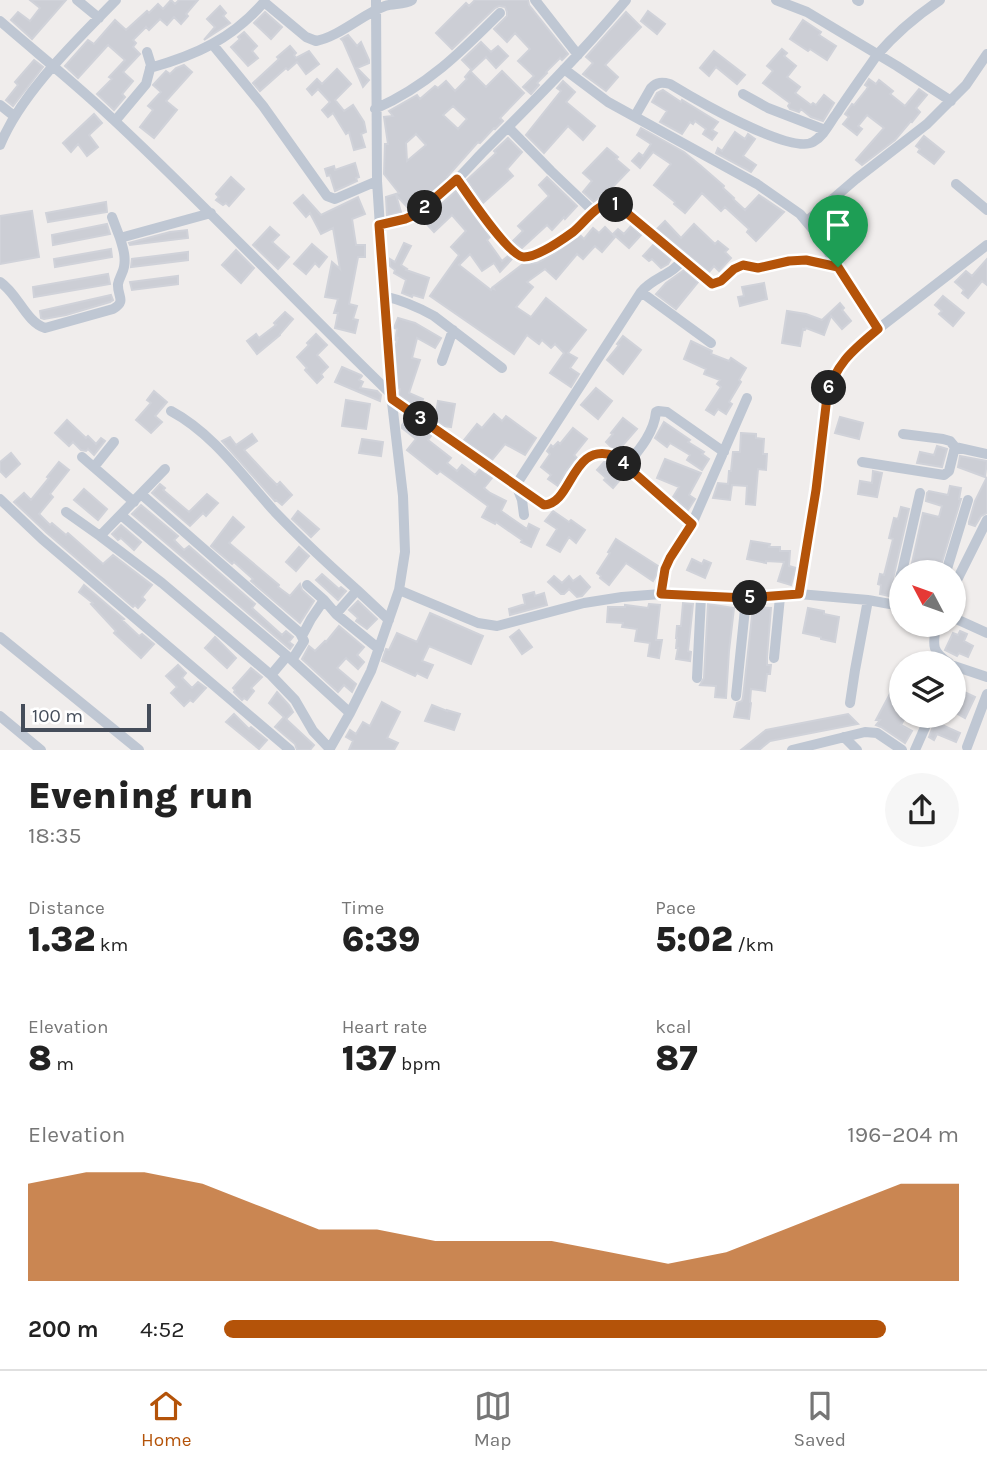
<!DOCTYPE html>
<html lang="en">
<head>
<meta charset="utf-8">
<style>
	:root { --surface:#fff; --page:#f6f6f6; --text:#222; --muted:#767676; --line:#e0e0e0; --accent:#b45309 }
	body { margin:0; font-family:Karla,sans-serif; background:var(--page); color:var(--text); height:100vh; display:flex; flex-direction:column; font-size:26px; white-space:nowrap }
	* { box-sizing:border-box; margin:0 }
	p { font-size:23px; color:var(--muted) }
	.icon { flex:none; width:38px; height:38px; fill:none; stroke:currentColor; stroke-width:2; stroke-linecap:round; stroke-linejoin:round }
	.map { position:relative; height:750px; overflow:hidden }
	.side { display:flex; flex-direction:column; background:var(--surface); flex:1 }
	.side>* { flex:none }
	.needle { width:46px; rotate:311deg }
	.buttons { position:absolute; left:889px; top:560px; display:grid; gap:14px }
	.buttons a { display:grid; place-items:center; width:77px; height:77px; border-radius:50%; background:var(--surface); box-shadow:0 2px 5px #0004; font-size:35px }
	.scale { position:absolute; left:21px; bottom:18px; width:130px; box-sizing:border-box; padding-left:7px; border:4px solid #454d5a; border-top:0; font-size:19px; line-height:24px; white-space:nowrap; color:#454d5a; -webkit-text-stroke:5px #fff; paint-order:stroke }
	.pin { position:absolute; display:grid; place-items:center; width:60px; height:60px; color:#fff; margin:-72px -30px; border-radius:50% 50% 50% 0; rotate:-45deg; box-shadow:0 0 7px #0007 }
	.pin .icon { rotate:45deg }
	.km { position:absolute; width:35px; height:35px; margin:-18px; border-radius:50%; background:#222; color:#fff; font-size:19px; line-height:35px; text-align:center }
	.round { display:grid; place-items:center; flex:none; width:74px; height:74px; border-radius:37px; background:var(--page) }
	.head { display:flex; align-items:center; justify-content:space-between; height:119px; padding:0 28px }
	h1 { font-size:38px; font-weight:800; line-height:52px }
	.figures { display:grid; grid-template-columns:repeat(3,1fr); gap:10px; height:119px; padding:7px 28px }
	.figures div { display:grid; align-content:center }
	.figures b { font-size:35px; font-weight:800 }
	.figures small { font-size:19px; font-weight:400 }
	.figures p { font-size:19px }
	.chart { height:196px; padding:14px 28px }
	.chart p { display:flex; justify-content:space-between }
	.chart svg { width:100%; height:126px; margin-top:7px; fill:var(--accent); opacity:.7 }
	ul { padding:0 28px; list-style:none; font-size:23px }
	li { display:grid; grid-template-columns:112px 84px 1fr; align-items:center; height:52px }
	li i { height:18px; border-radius:9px; background:var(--accent) }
	.tabs { display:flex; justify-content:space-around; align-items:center; height:98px; border-top:2px solid var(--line); background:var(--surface); font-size:19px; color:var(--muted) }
	.tabs a { display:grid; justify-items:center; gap:4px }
	.tabs .selected { color:var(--accent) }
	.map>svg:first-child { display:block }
	.building { fill:#ccced5; stroke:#d0d2d9; stroke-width:2; fill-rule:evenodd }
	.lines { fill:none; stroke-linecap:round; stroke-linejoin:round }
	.minor { stroke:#bfc7d3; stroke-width:10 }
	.route-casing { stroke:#fff; stroke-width:14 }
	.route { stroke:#b45309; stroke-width:9 }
</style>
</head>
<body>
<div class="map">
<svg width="987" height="750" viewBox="0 0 987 750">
	<rect width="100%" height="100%" fill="#f0edec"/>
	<!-- building -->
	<path class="building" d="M30,0H66L32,39L11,20L18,12L30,21L40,8Z
		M171,0L175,4L179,0H198L186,14L188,16L181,24L174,17L167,25L160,19L149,30L146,27L133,40L136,43L133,47L140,54L123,72L133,81L122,94L125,97L114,110L97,94L112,79L109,77L125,60L108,45L78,78L65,66L88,40L94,44L115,20L126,30L147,11L149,13L158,4L163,9Z
		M475,0H528L529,5L568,54L562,60L560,58L546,72L547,73L537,83L539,85L531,94L523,87L534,76L518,61L530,49L515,33L507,42L494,29L507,16V12L505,7L499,6L495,8L452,49L436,33L466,3L469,6Z
		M220,6L226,13L223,16L230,23L204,40L215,27L207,19Z
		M648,11L665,24L657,34L641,21Z
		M265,12L282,27L271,39L254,23Z
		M626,12L641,27L605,65L618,77L606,91L583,74L593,63L586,57Z
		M803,20L821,32L819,35L836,46L827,60L810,49L808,51L790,39Z
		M244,32L257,46L252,51L258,58L248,66L231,47L240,39L238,37Z
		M348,35L357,46L361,42L369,60V63L357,68L369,80L363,87L343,41L341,39Z
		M481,42L491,52L498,46L508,56L496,68L486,57L472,70L462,60Z
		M290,46L296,53L294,55L296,58L309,51L319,64L306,74L297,62L288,70L286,68L260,91L253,83L279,59L277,57Z
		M782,49L787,53L784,56L796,66L787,77L800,87L795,93L811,105L813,103L816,105L824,95L834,103L823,121L811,117L801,109L799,112L790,109L788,106L790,103L763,83L773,71L767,66Z
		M714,51L745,75L737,84L716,67L709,76L700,68Z
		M34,60L43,67L13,106L6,100L18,85L15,82Z
		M184,65L192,72L166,101L177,110L154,138L140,127L153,110L148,106L161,92L153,85L166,71L170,74L176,68Z
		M337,69L351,84L335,100L344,111L353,105L364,122L366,132L361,134L365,147L354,150L349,132L346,134L333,113L328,117L322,110L330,102L318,89L312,95L307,89L317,79L322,84Z
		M470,71L486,87L502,71L524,93L500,118L503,121L495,129L494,128L480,143L478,142L447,177L448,178L436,189L409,209L396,195L401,212L387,216L386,197L399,193L384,174L385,144H388L384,117L393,116L389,111L417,95L420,99L435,86L438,88L446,81L455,91L467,79L465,77ZM453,106L467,119L458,129L443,115ZM416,134L426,145L407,161L406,143Z
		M869,79L876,84L879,80L893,91L890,94L905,106L919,89L927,95L916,108L920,112L912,122L911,121L895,140L862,165L856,160L884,128L867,115L858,126L862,129L857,135L843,124L849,117L845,114L852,104L854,105L866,90L868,87L865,85Z
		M563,81L575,92L566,102L595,126L583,140L568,126L544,153L526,135L561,91L557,88Z
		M663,90L681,102L682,100L718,122L712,130L717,133L712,140L703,134L706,129L695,121L693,124L690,122L682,134L660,122L667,111L652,102L657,93Z
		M94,114L102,123L89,135L98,147L87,156L78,144L71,152L63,143Z
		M641,128L684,152L701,166L724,186L723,188L734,198L733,199L745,210L759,195L784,212L756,241L747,232L749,229L725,207L721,211L702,193L685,213L674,204L675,202L654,185L671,164L653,152L640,168L632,161L639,153L643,156L651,144L637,135Z
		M735,132L745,139L748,134L755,139L743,156L756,165L751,172L716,153L718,148L722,151Z
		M924,136L944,152L934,164L918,152L920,149L916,146Z
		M508,138L522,152L507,169L513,176L483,203L467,180L496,153L494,151Z
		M607,148L618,157L616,159L629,170L606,194L604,192L594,202L583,192L592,181L583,173Z
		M355,163L359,177L356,178L357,181L335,191L330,175L327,176L325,169L334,166L335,170Z
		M231,177L244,189L229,206L226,203L223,205L216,200L219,197L216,194Z
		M547,177L577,206L565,219L564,217L552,230L547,225L522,248L513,241L523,231L518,226L549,196L539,185Z
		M456,191L490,237L487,240L502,261L508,256L512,259L500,272L494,263L482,271L470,254L459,265L491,290L492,288L494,289L493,287L523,264L537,263L555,253L580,235L584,239L593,228L599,233L605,227L615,237L602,252L595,246L583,259L577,254L556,279L545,269L527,282L533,287L516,307L531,317L546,298L586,330L568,353L577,358L570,368L579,374L571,387L550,373L564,353L555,344L551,348L542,340L539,344L527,335L514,354L430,296L459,255L451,247L466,231L452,215L434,232L422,219L437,208Z
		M303,195L321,215L358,197L365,214L352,219L356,245H365V257H358L349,304L357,306L353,319L358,320L355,333L335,328L338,313H334L338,299L325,297L332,262L340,269L333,228L321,234L310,213L306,217L294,203Z
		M106,202L107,212L48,222L46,213Z
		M32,211L39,257L0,264V216Z
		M665,221L681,238L694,224L715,244L718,241L728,249L725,252L731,258L719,271L714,266L709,272L657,229Z
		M107,224L110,234L53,245L52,235Z
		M631,226L641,235L629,248L613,234L618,229L624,234Z
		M270,227L279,235L272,242L289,257L278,269L253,245Z
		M187,230L188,238L130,245L129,243L170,232Z
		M404,243L411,246L401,265L407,269L406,270L429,278L423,298L413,295L412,297L402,293L406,280L394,273L395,270L390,266V259L395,262Z
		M312,244L327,257L319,267L315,263L306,274L294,264Z
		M653,245L671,259L668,264L661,268L652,259L649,261L643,256Z
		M111,249L112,257L55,267L54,259Z
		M236,250L254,268L241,283L222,265Z
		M188,252V260L131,267L132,259Z
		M987,259V285L982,281L968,298L962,293L964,290L955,282L966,271L972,276Z
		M684,270L698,282L676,309L656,294L666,283Z
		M108,274L110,284L34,297L33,287Z
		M178,276V284L132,290L130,282Z
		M764,283L767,299L740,306L738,297L744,296L742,287Z
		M111,295L113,300L110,302L66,315L44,319L41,318L40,311Z
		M943,296L964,313L953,326L939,314L942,311L935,305Z
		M840,303L844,308L842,310L851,321L842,329L831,316L824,335L806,328L805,330L803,329L800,346L782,343L787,311L806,314L822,320Z
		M285,312L293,319L280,334V335L257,354L247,341L256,334L259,338L276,325L274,323Z
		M398,318L415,323L441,338L435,348L417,338L412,358L420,360L409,393L423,399L420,407L411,403L399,395L400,389L398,388L395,347L398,337L395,341L397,329L394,328Z
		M316,334L327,345L317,355L328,367L321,374L323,377L317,383L305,370L307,368L297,357L309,345L307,343Z
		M623,336L641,350L623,374L607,360L619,345L617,344Z
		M691,341L712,351L711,354L729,361L731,358L746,368L739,380L741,382L729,402L732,404L726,414L718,409L714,415L706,410L721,387L717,384L720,380L704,374L706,369L684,359Z
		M342,367L361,375L362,376L359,380L363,382L360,388L377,391L381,395L380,401L335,382Z
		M596,388L612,401L598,419L581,405Z
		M154,391L167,402L155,416L162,422L151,433L136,420L151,403L147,400Z
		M346,400L370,404L366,429L342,426Z
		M438,401L455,404L451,427L444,426L435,420Z
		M494,414L502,421L506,416L536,438L525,455L505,444L492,460L464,440L477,424L482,428Z
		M840,417L863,423L859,439L835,433Z
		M623,418L637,429L622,446L624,448L621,451L612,448L606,442L613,434L611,433Z
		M407,419L431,436L428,440L451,458L447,463L457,471L462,465L475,475L480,469L492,478L484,488L490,493L506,501L501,511L527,529L529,524L539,529L531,547L521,542L522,540L496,522L495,524L482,517L488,506L440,471L437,474L407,450L416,439L402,428V425Z
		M67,420L86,438L88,436L96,444L101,438L105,441L94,455L88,449L86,451L81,450L73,442L69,446L55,433Z
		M664,422L690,440L688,442L704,452L702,454L709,459L702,470L687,460L690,455L670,443L667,447L655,438Z
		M573,428L587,439L574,455L577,458L566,471L558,486L548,479L551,475L541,467L550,454L547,451L551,445L553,447L558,442L560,444Z
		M741,433L756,434V438L764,439L763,454H767L766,470L758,469L755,505L746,504L747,486L732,485L730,500L713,498L718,483L728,484L729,471H731L733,452H740Z
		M252,434L257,441L244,450L269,477L277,485L280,482L292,495L282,505L276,500L275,501L222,441L230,437L236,445Z
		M362,439L383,442L381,456L359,453Z
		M937,446L947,449L942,467L917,463L920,452L934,455Z
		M11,453L20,464L6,477L0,471V462Z
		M960,456L987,461L985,477L958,467Z
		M665,459L701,473L689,495L695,499L688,510L673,497L679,487L657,478Z
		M59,462L69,470L50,494L53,497L39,514L50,525L52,523L66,535L68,533L103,564L113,555L152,585L142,597L145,600L138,608L135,605L133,607L47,533L14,502L24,493L31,500L49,478L47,477Z
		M604,462L612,463L625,474L613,488L604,480L606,478L597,470Z
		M873,471L882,473L877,497L858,494L860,481L872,483Z
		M987,477V513L981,516L975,526L969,524V522L975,501Z
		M160,484L165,488L163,490L189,512L207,494L218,503L206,516L203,513L190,526L152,493Z
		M950,486L961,488L959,499H961L939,572H910L923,513L939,517L942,506L926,501L927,493L929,491L948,495Z
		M84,489L107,509L98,520L74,500Z
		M141,505L178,536L174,540L184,550L189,546L255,604L252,608L282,635L286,631L293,637L289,642L293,645L290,649L132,514Z
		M901,507L909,509L895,570L889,596L880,594L881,585L878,584L880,574L884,575L893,539L889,538L894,518L898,519Z
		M298,511L319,529L311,537L292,519Z
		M553,511L569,522L571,520L585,530L576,543L569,537L560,552L547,545L557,529L545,521Z
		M233,517L244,527L229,543L279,585L278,587L290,596L300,584L302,590L314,601L300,623L251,581L253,579L234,562L232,564L211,546Z
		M121,525L141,542L134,550L121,538L118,540L112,534Z
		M616,539L658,566L656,576L653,581L626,563L609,585L600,578L601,576L597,573L610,553L608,552Z
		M751,541L770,544L769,547H780V551H790L789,566L796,568L791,585L778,581L784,562L766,561V563L747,559Z
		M299,547L309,556L296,571L286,562Z
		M692,559L702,564L704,560L711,563L705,578L687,570Z
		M322,574L339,589L341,587L346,591L338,600L316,580Z
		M554,576L562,583L569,576L573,581L580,576L590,587L582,596L577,597L569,589L564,594H561L548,582Z
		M84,585L124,619L122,620L139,636L142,634L154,644L141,658L114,633L116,631L91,604L93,603L79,592Z
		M534,592L535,596L544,593L547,605L510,615L509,609L525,604L523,595Z
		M358,601L377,619L367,629L356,621L358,618L349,610Z
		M683,603L693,604L688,651L691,652L690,661L676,659L678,648H676L677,638H676L677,626H681Z
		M649,604L660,605L656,640H662L659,658L648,656L650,643L635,641L637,629L622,627L623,623L607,622L608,607H625V605L648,608Z
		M708,604L734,608L729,651L726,698L715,697L716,686L700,685L704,678Z
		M753,607L771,608L767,657V665H771L770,674H767L765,691L751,689L750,702L751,703L749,719L734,717L737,703L742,701L743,697Z
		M808,608L824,611V614L839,617L835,642L821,639V637L803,633Z
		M430,613L483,636L471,664L429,646L422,661L433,665L427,678L417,673L415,676L382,661L386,649L389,650L397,633L417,642Z
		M339,626L364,647L357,655L364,662L358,669L346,658L337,668L356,684L352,692L344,685L338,692L302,659L309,646L315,651L325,641L326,642Z
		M519,630L532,647L522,654L510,637Z
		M960,631L967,634L964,641L973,646L968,657L959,653L957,656L945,650L953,633L958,635Z
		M215,637L236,658L227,668L205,648Z
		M178,665L186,673L182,678L192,688L198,682L206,688L193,702L190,700L184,706L171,693L177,687L166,676Z
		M251,668L262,677L251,688L254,691L247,700L244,698L242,700L234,692L235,690L233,688Z
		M960,690L975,697L965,718L954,712V703Z
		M277,692L289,705L293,712L286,719L314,745L310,750H297L295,744L275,727L284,717L269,703Z
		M891,692L901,698V716H906L901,725L912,731L905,743L881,727L876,725L880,720H876Z
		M382,702L400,712L387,738L398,743L394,750H349L353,741L346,737L350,730L356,734L363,722L370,726Z
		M432,705L447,711V710L460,714L454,730L425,721Z
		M234,714L249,729L251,727L267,740L259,749L226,722Z
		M848,714L858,724L770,741L759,750H741L766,730Z
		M937,716H946L941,723L942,725L960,733L956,742L937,734L934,740L929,737Z"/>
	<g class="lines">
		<!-- minor -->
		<path class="minor" d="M77,0L99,18
			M535,0L578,55
			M776,0L807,12L897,66L951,101
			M857,0L859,1
			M0,21C39,55 80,87 117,123C211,211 299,305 391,394
			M213,45L263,106L327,196L335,199L377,181
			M150,68C196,55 232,39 264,2L306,37L316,41C340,36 363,14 385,6C394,3 404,5 412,0
			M564,69L608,102L757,184L800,214L816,233L878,329
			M743,94L768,108L825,130
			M0,105L14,116
			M375,109C427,86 460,53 500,13
			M635,116L651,88C657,82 662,82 670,84C693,98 790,155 813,142C824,136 830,122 837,113C850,93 864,74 877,55C896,33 916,16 940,0
			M115,121L146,84L151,65L147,52
			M508,127L551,171L594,212
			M0,145C22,92 76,41 116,0
			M457,179C467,193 509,257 524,257C537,257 562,240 573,232C585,222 595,206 611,202L616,204L712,284L721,281L734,269L743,265L758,268L790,261L806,260L838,267
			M956,184L987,210
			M112,217L120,238
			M807,221L856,179L927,124L966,85L987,54
			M379,225C391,223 404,220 415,215C437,203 465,171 482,153C532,103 581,54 626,0
			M0,282C18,294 26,322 45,328L113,309C127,301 117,296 118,284C119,278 123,273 124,267C126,257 123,248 120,238L211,213
			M641,292L711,343
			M384,296C401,300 418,307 434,316L502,368
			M442,361L453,330
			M392,399L544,505C573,504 571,440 615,456L692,524
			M171,411C214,434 243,477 275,512C301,539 329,565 357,590L336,614L379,649
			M903,434L943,439L950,441L955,447L987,454
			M82,457L134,502
			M862,462L944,475L949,471L955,447
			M626,466C639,450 654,433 656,412L658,411L667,412L724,452
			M94,467L114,442
			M141,494L300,633L304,641L292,660
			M0,499L42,539L290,750
			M66,512L100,536L162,583L271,675L295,700L313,731L329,748
			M121,515L292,660L350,713
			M524,515L522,500L516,485L641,292C653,277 673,275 683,259
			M100,536L165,469
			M902,572L920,493
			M946,572L968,500
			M307,585L324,600L336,614
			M954,586L987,520
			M357,590L389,620
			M399,590L478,623L497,626L584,603L622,597L661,594L746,599L799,594L816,490L827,397L834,375L842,362L878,329L987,245
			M661,594L665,569L669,558L692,524L747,398
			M799,594L868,600L901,606
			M894,605L901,574
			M954,618L987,633
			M936,625C933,645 931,651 949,663
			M302,636L311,619L324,600
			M0,637L139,750
			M774,658L780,597
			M954,666L987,677
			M271,675L287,656
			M697,678L701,597
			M736,696L746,599
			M850,703L855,670L868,600
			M0,716L41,750
			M844,737L857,750
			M967,747L987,694
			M329,750L350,713L371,671L399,590L405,552L403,496L391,394L377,181L376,0
			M792,750L865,732L877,733L902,750
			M915,750L930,716"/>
	</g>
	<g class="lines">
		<!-- route casing -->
		<g class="route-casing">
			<path id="route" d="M457,179C467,193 509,257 524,257C537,257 562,240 573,232C585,222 595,206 611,202L616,204L712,284L721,281L734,269L743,265L758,268L789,261L806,260L838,267L878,329C853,350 835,364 827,397L816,490L799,594L746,598L661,594L665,569L670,558L692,524L615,456C571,440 573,504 544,505L392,399L379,225L405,219L417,214Z"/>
		</g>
		<!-- route -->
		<use href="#route" class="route"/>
	</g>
</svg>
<div class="buttons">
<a><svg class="needle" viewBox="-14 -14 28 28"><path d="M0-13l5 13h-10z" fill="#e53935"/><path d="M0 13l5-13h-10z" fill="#767676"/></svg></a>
<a><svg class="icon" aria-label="layers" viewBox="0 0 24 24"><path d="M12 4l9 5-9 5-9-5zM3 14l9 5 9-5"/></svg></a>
</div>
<div class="scale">100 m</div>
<div class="pin" style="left:838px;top:267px;background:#1e9e55"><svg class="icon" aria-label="arrive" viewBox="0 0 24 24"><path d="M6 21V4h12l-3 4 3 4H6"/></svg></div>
<b class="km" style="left:616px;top:205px">1</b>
<b class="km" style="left:425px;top:208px">2</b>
<b class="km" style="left:421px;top:419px">3</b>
<b class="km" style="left:624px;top:464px">4</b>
<b class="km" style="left:750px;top:598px">5</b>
<b class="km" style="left:829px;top:388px">6</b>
</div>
<section class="side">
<div class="head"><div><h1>Evening run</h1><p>18:35</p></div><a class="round"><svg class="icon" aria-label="share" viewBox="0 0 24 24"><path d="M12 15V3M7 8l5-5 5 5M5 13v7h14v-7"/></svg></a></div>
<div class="figures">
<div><p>Distance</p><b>1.32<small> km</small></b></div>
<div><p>Time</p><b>6:39</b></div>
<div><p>Pace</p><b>5:02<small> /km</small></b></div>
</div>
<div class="figures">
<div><p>Elevation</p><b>8<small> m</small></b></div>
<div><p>Heart rate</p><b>137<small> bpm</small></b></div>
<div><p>kcal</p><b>87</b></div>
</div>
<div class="chart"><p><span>Elevation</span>196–204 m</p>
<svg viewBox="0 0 160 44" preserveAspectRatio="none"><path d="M0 44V10L10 6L20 6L30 10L40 18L50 26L60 26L70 30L80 30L90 30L100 34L110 38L120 34L130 26L140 18L150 10L160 10V44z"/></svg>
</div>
<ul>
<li><b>200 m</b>4:52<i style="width:90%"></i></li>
</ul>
</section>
<nav class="tabs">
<a class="selected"><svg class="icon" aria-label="home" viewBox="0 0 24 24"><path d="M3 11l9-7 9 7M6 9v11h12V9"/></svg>Home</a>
<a><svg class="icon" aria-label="map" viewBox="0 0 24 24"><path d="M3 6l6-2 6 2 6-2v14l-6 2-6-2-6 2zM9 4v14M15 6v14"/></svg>Map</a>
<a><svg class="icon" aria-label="saved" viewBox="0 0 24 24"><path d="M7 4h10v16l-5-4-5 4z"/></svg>Saved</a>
</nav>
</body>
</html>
